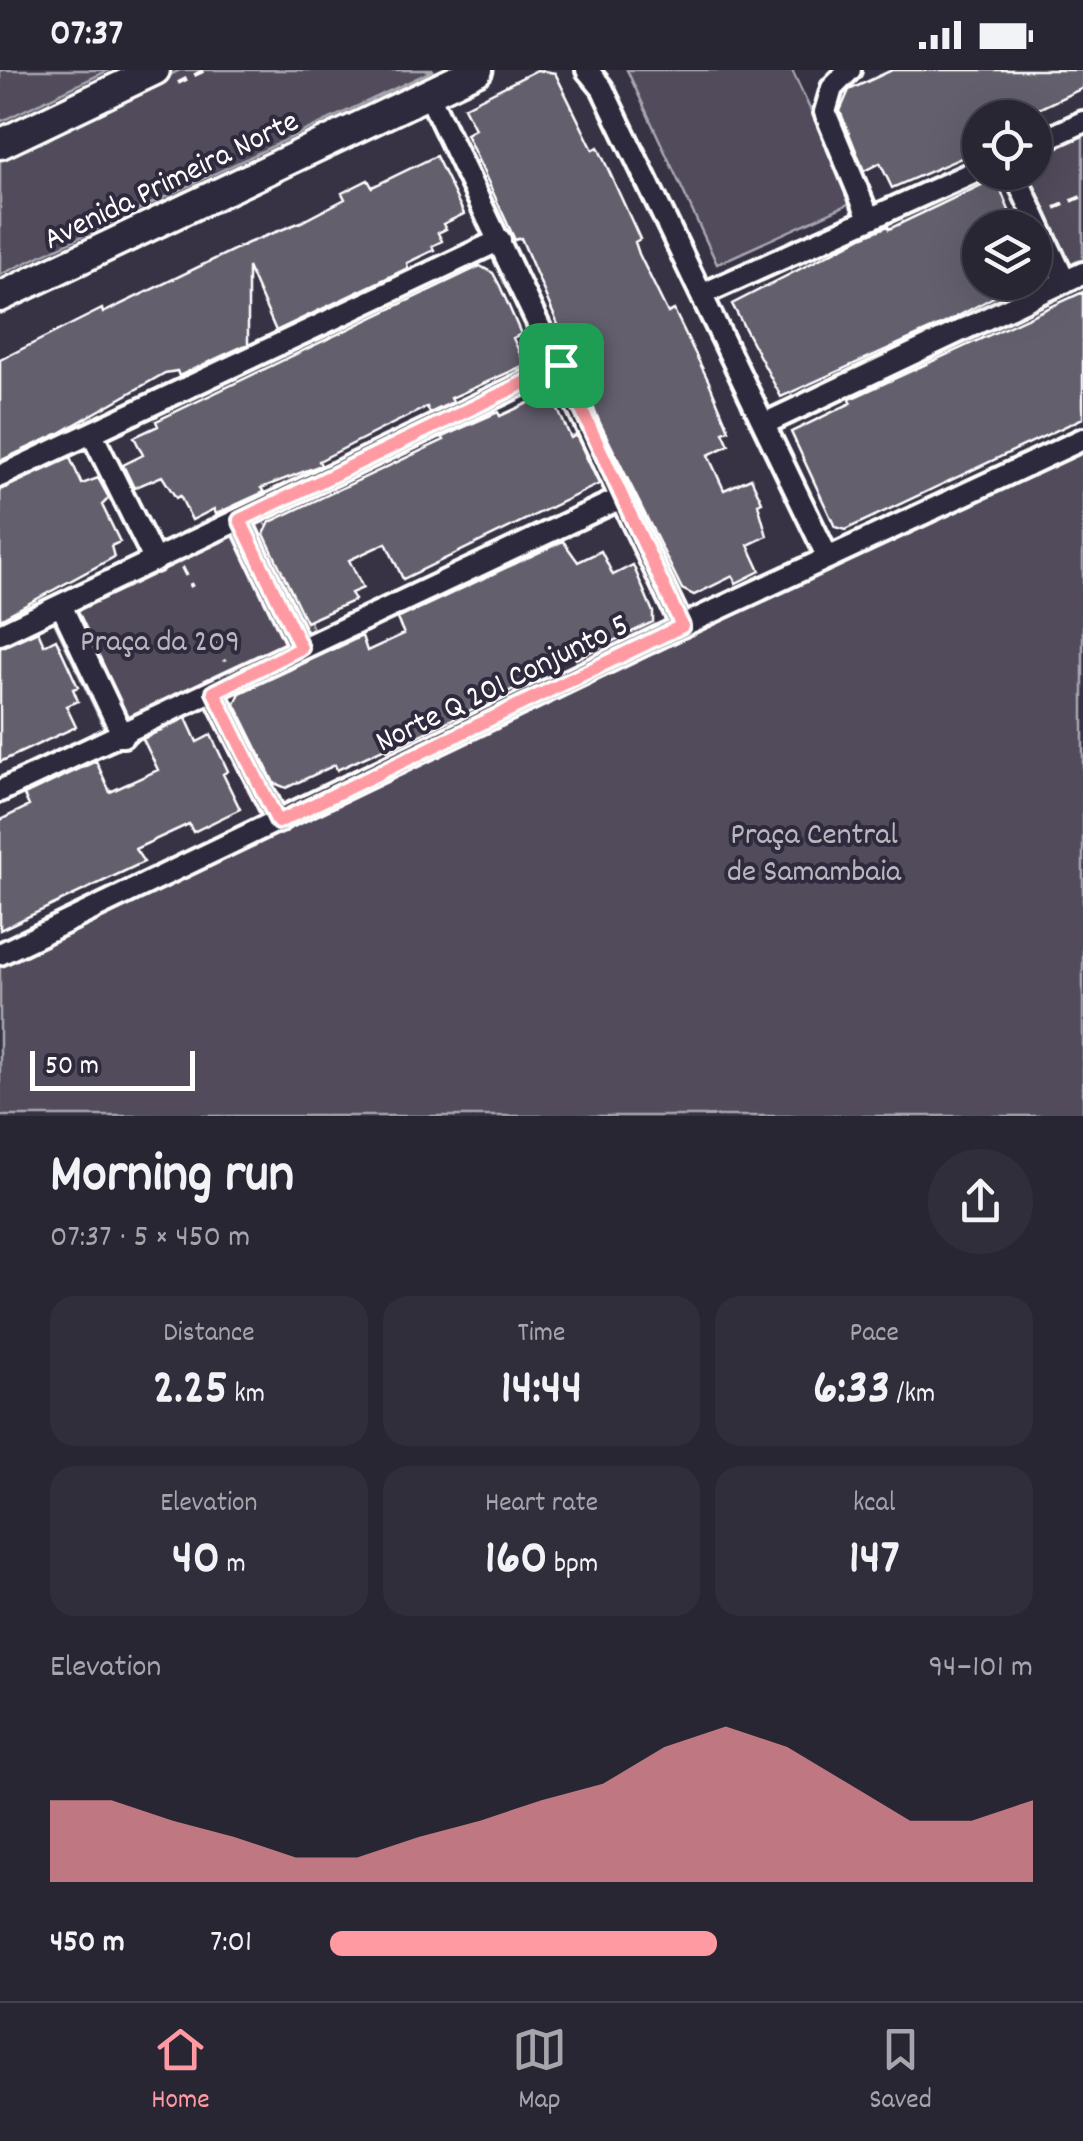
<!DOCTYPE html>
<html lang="en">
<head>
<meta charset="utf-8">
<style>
	:root { --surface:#292634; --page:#312e3c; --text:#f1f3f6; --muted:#a5a5ac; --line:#45434f; --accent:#ff9aa2 }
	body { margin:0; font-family:Dekko,sans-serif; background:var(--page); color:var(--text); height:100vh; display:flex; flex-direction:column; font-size:38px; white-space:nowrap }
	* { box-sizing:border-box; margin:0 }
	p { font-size:32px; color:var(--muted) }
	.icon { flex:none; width:55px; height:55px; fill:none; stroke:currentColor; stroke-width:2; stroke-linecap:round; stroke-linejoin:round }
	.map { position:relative; height:1046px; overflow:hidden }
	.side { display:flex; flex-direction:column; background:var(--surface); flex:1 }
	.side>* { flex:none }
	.controls { position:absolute; left:962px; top:30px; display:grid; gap:20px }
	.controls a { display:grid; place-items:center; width:90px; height:90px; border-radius:50%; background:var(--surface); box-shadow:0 10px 40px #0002,0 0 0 2px var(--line); font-size:50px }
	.scale { position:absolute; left:30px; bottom:25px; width:165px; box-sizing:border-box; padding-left:10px; border:5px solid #fff; border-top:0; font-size:28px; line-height:35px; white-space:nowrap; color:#fff; -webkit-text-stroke:8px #2f2a3d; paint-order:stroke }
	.pin { position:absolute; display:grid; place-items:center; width:85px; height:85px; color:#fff; margin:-42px; border-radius:20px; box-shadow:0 5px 15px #0006 }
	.round { display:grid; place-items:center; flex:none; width:105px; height:105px; border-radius:52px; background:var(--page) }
	.overview { display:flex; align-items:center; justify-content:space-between; height:170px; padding:0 50px }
	h1 { font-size:55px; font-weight:800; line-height:75px }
	.figures { display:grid; grid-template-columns:repeat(3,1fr); gap:15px; height:170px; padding:10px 50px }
	.figures div { display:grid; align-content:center; border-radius:25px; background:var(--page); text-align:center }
	.figures b { font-size:50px; font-weight:800 }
	.figures small { font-size:28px; font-weight:400 }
	.figures p { font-size:28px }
	.chart { height:280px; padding:20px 50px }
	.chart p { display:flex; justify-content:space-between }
	.chart svg { width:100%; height:180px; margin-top:10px; fill:var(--accent); opacity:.7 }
	ul { padding:0 50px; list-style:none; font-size:32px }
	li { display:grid; grid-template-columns:160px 120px 1fr; align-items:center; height:75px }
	li i { height:25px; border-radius:12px; background:var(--accent) }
	.status { display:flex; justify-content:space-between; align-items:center; height:70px; padding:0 50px; background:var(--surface); direction:ltr }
	.status svg { height:28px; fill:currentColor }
	.tab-bar { display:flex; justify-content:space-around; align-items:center; height:140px; border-top:2px solid var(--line); background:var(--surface); font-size:28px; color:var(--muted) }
	.tab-bar a { display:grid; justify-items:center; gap:5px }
	.tab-bar .current { color:var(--accent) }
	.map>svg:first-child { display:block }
	.green { fill:#514c5c; stroke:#a8a6ae; stroke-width:2.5 }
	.building { fill:#635f6d; stroke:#fff; stroke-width:2.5 }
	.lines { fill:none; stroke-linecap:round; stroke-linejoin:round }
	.minor-casing { stroke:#fff; stroke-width:28 }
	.major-casing { stroke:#fff; stroke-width:35 }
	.path { stroke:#fff; stroke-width:4; stroke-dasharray:10 8; stroke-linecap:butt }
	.minor { stroke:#2f2a3d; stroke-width:20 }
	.major { stroke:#2f2a3d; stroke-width:28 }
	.route-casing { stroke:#fff; stroke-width:20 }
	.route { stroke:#ff9aa2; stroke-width:12 }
	.labels { text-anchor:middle; stroke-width:8; stroke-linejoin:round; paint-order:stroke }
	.street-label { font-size:32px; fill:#fff; stroke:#2f2a3d }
	.park-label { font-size:32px; fill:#b9b7be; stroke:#2f2a3d }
</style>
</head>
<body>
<div class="status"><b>07:37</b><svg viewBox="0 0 49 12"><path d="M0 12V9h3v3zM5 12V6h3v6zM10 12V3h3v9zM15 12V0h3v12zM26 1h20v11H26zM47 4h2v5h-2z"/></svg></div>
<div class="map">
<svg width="1083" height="1046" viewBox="0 0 1083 1046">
	<rect width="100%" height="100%" fill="#373345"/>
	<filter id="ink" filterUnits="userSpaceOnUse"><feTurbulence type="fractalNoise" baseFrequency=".01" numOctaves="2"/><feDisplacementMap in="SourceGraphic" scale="20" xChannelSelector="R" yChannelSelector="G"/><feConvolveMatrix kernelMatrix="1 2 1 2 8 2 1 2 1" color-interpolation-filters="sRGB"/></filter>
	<g filter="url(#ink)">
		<!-- green -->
		<path class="green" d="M0,0H109L0,52Z
			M180,0H434L0,205V87Z
			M627,0H792L853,132L717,194Z
			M1083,42V211L1058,221L1035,173V158L1028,157L1002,103L1035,102V63Z
			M1083,358V1046H0V878Z
			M257,436L323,580L115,681L45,533Z"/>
		<!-- building -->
		<path class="building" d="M537,0L555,3L593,80L598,77L640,169L635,172L639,184L668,243L674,240L709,312L729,360L723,362L729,375L708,385L724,420L751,408L762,432L758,434L767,466L748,475L760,501L736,513L733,506L694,525L682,519L600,353L521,168L515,170L466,64L475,59L464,37Z
			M892,0H1083V18L1019,48H980V80L892,118L880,93L864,101L840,41L849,20Z
			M436,86L464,144L443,154L446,159L438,163L442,171L432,176L434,180L407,193L408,198L276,261L248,197V274L179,306L177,301L165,303L58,364L0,391V290L102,239L103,243L248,173L301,152L345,129L342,123L368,110L372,117Z
			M996,108L1016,158H980V212H1022L943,254L781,327L732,234L864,166L888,156L889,159Z
			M480,196L493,203L500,216L521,264L513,268L525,295L451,328L453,332L430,343L427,337L380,360L319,391L321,395L261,418L264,422L216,444L214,439L192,450L180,426L176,428L162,406L134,418L123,395L143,385L134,367L158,356L156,351Z
			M1083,222V348L845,460L835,457L791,362L851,333L850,329Z
			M550,323L571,368L576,365L599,414L403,509L386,473L349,490L363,518L351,523L355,530L306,552L264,464L270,452L444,370L442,367L464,357L498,342L500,346Z
			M70,388L82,414L98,408L109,428L102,435L120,472L111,476L114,487L0,549V420Z
			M563,471L578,492L601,481L613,505L633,495L653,542V552L576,589L572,583L534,600L525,605L528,612L387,681L385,678L337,700L335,695L286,718L274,713L235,634L240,623L362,566L367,581L404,564L397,549Z
			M38,561L44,575L56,569L78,617L73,619L78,631L66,636L76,657L0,692V578Z
			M186,648L197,672L211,665L228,701L223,704L240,739L193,762L189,754L135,779L144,792L0,860V750L29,736L24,725L96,691L110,722L158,700L143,669Z"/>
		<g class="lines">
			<!-- minor casing -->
			<g class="minor-casing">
				<path id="minor" d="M587,0L602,18L828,488
					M850,0L832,18L825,42L869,148
					M428,23L682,556
					M1035,74L1083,52
					M1014,102L1065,212
					M703,224L980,99
					M764,354L1083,203
					M92,364L155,491
					M0,406L500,170
					M240,450L301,579
					M61,535L123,666
					M0,564L561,295
					M214,623L278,752
					M0,721L621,428
					M0,884L682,556L1083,369"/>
			</g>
			<!-- major casing -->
			<g class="major-casing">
				<path id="major" d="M0,74L155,0
					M0,227L478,0"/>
			</g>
			<!-- path -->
			<path class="path" d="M178,13L205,0
				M1055,138L1083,126
				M182,497L192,517
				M217,573L225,591"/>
			<!-- minor -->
			<use href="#minor" class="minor"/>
			<!-- major -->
			<use href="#major" class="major"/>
		</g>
	</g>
	<g class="lines" filter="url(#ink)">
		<!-- route casing -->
		<g class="route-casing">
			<path id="route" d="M561,295L682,556L278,752L214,622L301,578L240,450Z"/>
		</g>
		<!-- route -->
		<use href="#route" class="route"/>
	</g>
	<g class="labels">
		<!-- street labels -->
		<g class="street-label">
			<text transform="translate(170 108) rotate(-26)" y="11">Avenida Primeira Norte</text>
			<text transform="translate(501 611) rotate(-26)" y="11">Norte Q 201 Conjunto 5</text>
		</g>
		<!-- park labels -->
		<g class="park-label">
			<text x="160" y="580">Praça da 209</text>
			<text x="814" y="773">Praça Central<tspan x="814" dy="37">de Samambaia</tspan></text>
		</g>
	</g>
</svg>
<div class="controls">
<a><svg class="icon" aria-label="locate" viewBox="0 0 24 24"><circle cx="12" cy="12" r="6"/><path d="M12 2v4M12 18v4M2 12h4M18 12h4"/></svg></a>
<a><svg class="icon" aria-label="layers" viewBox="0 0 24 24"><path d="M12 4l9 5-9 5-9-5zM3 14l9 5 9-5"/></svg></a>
</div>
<div class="scale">50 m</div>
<div class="pin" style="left:561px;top:295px;background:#1e9e55"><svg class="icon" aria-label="arrive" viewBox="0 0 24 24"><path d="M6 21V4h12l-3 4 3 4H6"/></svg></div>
</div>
<section class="side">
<div class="overview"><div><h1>Morning run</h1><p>07:37 · 5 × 450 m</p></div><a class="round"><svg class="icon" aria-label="share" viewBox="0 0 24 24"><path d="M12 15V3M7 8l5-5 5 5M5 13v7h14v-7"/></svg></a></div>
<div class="figures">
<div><p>Distance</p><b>2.25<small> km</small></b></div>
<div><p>Time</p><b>14:44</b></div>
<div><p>Pace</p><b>6:33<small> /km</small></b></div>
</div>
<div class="figures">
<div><p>Elevation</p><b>40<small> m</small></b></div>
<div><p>Heart rate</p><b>160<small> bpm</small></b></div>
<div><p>kcal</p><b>147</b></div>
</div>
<div class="chart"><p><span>Elevation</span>94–101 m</p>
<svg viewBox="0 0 160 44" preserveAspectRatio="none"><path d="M0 44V24L10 24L20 29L30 33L40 38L50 38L60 33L70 29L80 24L90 20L100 11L110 6L120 11L130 20L140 29L150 29L160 24V44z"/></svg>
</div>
<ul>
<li><b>450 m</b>7:01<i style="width:55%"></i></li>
</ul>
</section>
<nav class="tab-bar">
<a class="current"><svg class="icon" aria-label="home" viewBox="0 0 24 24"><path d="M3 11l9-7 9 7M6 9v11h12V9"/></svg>Home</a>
<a><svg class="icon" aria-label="map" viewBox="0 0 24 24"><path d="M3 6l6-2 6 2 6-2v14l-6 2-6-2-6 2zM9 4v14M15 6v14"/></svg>Map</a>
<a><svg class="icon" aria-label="saved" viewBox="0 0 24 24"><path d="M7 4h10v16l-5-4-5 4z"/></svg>Saved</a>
</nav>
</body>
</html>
